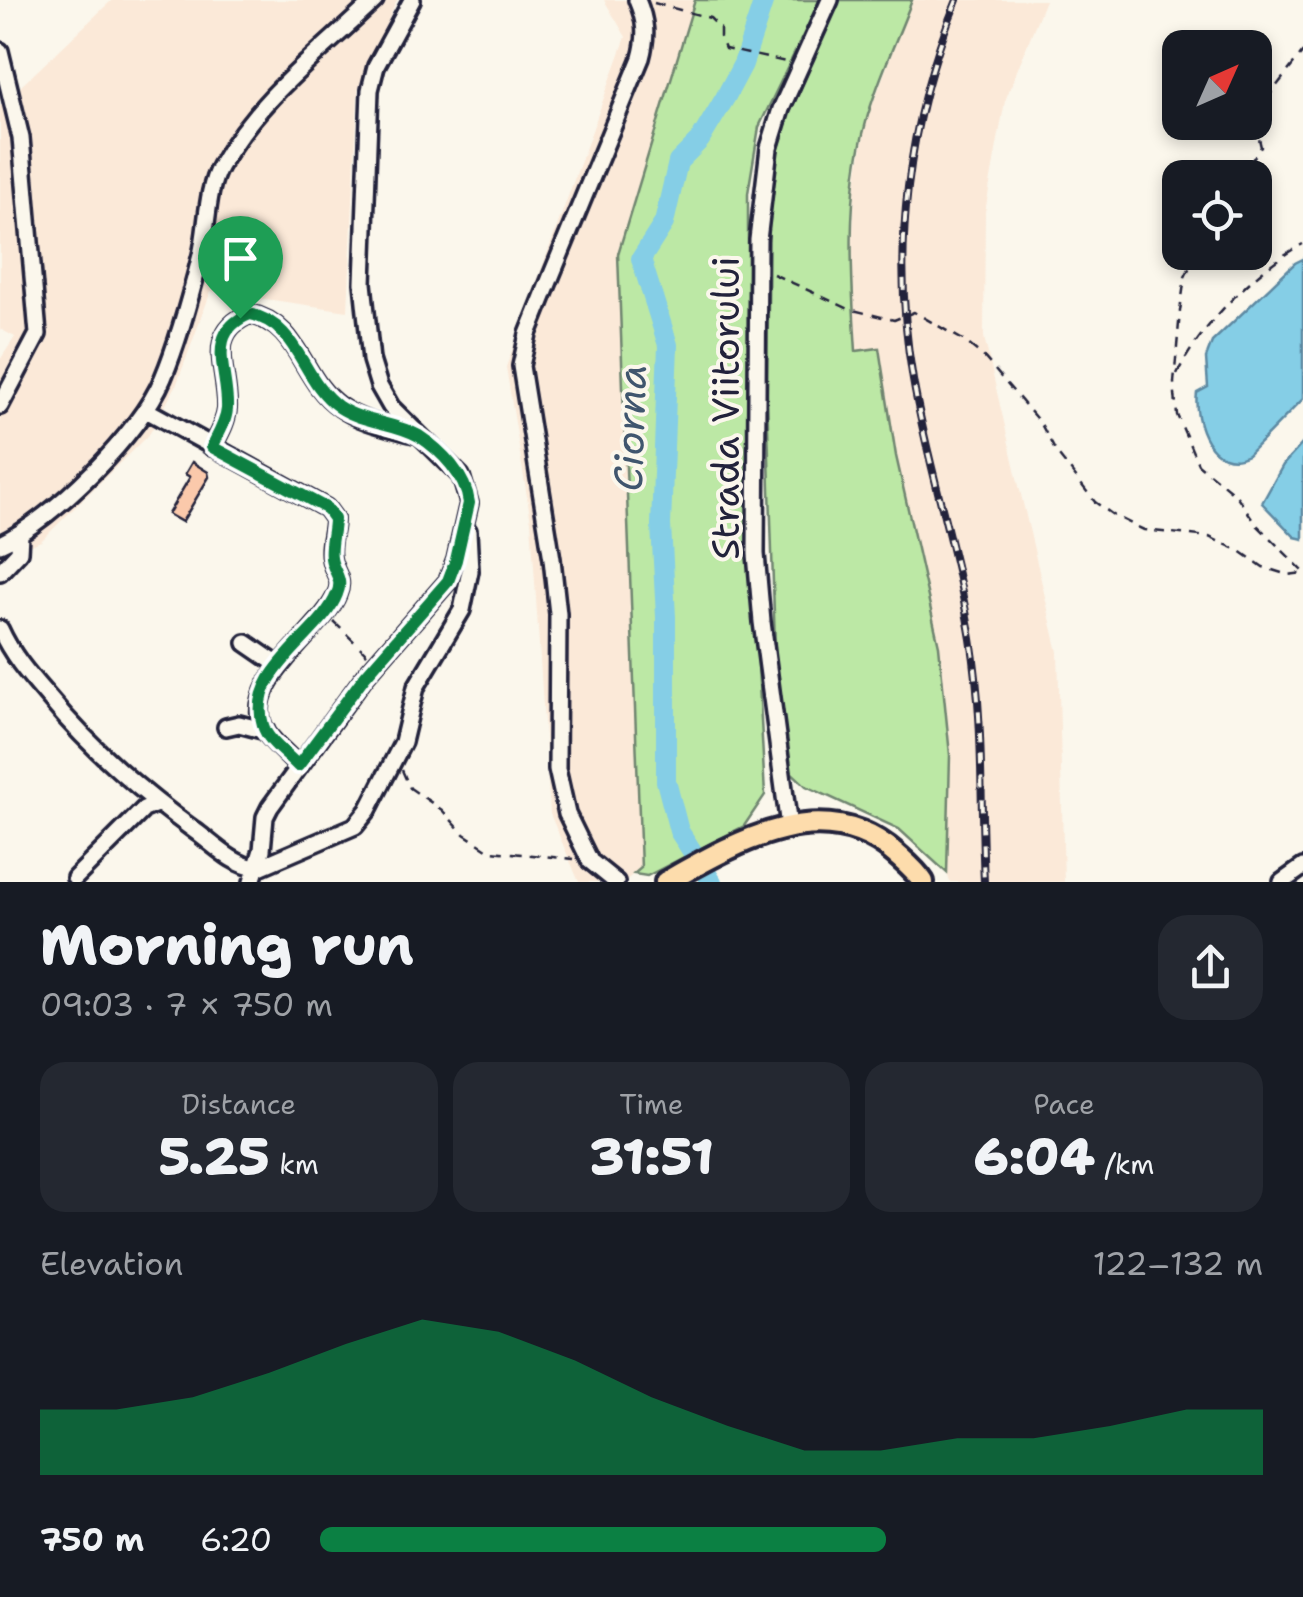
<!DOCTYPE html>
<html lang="en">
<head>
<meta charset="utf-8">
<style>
	:root { --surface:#171b24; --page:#242831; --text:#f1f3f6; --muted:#9ea1a6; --accent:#0b8043 }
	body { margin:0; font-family:"Shantell Sans",sans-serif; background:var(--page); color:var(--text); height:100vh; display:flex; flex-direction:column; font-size:38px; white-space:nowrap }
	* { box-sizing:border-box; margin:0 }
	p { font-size:32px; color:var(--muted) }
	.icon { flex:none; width:55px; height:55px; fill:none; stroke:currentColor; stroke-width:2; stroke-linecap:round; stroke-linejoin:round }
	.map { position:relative; height:882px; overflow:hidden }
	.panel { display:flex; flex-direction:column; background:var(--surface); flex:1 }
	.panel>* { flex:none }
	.needle { width:65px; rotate:45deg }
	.tools { position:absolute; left:1162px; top:30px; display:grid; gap:20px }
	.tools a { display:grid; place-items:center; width:110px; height:110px; border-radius:20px; background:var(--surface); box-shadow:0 5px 15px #0003; font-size:50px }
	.pin { position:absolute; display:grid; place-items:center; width:85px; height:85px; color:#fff; margin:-102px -42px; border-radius:50% 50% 50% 0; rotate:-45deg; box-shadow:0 0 10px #0007 }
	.pin .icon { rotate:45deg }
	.round { display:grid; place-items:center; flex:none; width:105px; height:105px; border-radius:30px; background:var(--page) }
	.overview { display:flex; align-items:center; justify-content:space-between; height:170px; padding:0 40px }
	h1 { font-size:55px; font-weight:800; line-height:75px }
	.stats { display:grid; grid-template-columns:repeat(3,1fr); gap:15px; height:170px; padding:10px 40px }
	.stats div { display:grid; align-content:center; border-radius:25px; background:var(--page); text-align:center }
	.stats b { font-size:50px; font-weight:800 }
	.stats small { font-size:28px; font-weight:400 }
	.stats p { font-size:28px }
	.chart { height:280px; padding:20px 40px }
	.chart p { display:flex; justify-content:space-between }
	.chart svg { width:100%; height:180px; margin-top:10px; fill:var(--accent); opacity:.7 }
	ul { padding:0 40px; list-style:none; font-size:32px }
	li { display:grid; grid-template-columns:160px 120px 1fr; align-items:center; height:75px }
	li i { height:25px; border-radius:12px; background:var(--accent) }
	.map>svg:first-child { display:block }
	.built { fill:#fbe9d8 }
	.green { fill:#bce8a5; stroke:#6f8570; stroke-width:2.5 }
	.water { fill:#85cee6; stroke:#5d89a2; stroke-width:2.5 }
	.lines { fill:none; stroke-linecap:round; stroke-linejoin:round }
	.river { stroke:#85cee6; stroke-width:20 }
	.building { fill:#fbc9ab; stroke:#22223b; stroke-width:2.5 }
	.minor-casing { stroke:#22223b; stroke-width:22 }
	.major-casing { stroke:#22223b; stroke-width:28 }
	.path { stroke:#22223b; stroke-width:2.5; stroke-dasharray:10 8; stroke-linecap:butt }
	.minor { stroke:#fbf7ec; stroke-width:15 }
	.major { stroke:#fddcac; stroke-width:20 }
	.rail-casing { stroke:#22223b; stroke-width:8 }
	.rail { stroke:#fbf7ec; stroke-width:4; stroke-dasharray:11; stroke-linecap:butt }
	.route-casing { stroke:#fff; stroke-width:20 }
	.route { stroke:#0b8043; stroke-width:12 }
	.labels { text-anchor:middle; stroke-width:8; stroke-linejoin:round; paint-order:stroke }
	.street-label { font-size:38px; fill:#22223b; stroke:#fbf7ec }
	.water-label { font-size:40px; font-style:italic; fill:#40566e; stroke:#fbf7ec }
</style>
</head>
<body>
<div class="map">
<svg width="1303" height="882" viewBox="0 0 1303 882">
	<rect width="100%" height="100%" fill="#fbf7ec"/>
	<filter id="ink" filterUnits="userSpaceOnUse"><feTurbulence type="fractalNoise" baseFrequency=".01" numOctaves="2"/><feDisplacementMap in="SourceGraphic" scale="20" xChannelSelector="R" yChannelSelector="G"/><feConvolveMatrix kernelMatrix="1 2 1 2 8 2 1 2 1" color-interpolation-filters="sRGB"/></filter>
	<g filter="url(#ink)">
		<!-- built -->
		<path class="built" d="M112,0H397L358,90L348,311L211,291L176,386L150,433L41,541L0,558V360L15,337L0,329V106Z
			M604,0H695L618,254L641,868L624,882H579L550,814L531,521L506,367L626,37Z
			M912,0H1045L1005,101L985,212L984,337L1058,652L1064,882H950L947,873L950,755L939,646L896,456L879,349L856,351L851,274L855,190L866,122Z"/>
		<!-- green -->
		<path class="green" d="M695,0H820L759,127L748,193V477L765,795L744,826L647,876L634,874L641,868L618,254Z
			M840,0H912C897,40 877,81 866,122C846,195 851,276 856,351L879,348L896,456L939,646L950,755L947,873L899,829L806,786L790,771L776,678L767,394L769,211L775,163L787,119Z"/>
		<!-- water -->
		<path class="water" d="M1303,259V399L1248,455C1212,473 1193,422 1197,393L1208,387L1206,358L1212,342L1295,263Z
			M1303,443V539L1295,537L1262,503L1283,465Z"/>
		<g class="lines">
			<!-- river -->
			<path class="river" d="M712,882L679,831L666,781V617L661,525L668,345L641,259L664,223L678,162L700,140L725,98L743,64L764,0"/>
		</g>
		<!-- building -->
		<path class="building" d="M192,462L208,472L209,477L182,522L168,514L190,477L185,474Z"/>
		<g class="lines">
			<!-- minor casing -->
			<g class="minor-casing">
				<path id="minor" d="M0,51L21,138L38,334L0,406
					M146,410L326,508L334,519C334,532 328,546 331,558C333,573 344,578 337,594C323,632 236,684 266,732C274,744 288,755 298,766
					M212,447C218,435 226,422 227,409C229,372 203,333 250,314C301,325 300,380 340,407C361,422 389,427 414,434
					M0,544C53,520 141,432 163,378C179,340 191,295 201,255C208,227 206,190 220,166C258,98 320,53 375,0
					M0,572L19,552L20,535
					M0,629C12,656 30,676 49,698C93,751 143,793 198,833C215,846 235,866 257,868L355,826L368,810L403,742L416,687L462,610L470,571L468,531
					M246,643L278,665
					M226,727L239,724L266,731
					M789,827L762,622L756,554L758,240L769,148L781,109L830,0
					M75,878L144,809L156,804
					M252,882L262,850L265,817L270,807L365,676L448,581L456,560L469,503L461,476L391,407L379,386L371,360L363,283L370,90L376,66L412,0
					M616,882L590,861L567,814L557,769L558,614L552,559L521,366L528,334L552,274L641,58C647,36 646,21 637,0
					M1282,882L1303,867"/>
			</g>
			<!-- major casing -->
			<g class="major-casing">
				<path id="major" d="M666,882C735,843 824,790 896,854C906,863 916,871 923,882"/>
			</g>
			<!-- path -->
			<path class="path" d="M654,3L710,18L720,28V37L725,49L786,62
				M1255,114L1303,52
				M1239,178L1261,147L1255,122
				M1197,252L1185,277L1180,311L1174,383L1177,415L1198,464L1236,495L1257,525L1303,571
				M773,274L849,309L894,320L914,312L963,340L983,356L1041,424L1056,452L1095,502L1113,515L1144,530L1209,537L1240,551L1263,567L1288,575L1303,573
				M1177,374C1200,327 1256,268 1303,244
				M334,622L368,655
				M402,770L410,788L442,810L464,834L490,851L574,859"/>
			<!-- minor -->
			<use href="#minor" class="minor"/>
			<!-- major -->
			<use href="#major" class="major"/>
			<!-- rail casing -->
			<g class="rail-casing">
				<path id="rail" d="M957,0C907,119 891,253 913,380C928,467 957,552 971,639C984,720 980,801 984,882"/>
			</g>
			<!-- rail -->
			<use href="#rail" class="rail"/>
		</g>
	</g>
	<g class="lines" filter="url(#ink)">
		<!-- route casing -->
		<g class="route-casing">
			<path id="route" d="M250,314C300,325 300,379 339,407C363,423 395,422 419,436C442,451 466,476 469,503L456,560L448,581L365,676L298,766C287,754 267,741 263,725C246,671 321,636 337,594C344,578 333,573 331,558C329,546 334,532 334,519L326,508L212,447C218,435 226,422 227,409C229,372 203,333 250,314Z"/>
		</g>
		<!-- route -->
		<use href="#route" class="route"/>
	</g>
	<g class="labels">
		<!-- street labels -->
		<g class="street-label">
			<text transform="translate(726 408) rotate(-90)" y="13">Strada Viitorului</text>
		</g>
		<!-- water labels -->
		<g class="water-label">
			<text transform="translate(630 428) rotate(-88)" y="14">Ciorna</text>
		</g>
	</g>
</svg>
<div class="tools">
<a><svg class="needle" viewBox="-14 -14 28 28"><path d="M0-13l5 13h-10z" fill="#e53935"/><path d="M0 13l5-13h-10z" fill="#9ea1a6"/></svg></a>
<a><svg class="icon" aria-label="locate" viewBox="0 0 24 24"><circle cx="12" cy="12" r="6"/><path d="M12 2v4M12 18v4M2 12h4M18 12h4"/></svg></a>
</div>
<div class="pin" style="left:240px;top:318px;background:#1e9e55"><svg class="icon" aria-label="arrive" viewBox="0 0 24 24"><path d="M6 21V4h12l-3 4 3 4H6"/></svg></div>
</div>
<section class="panel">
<div class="overview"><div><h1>Morning run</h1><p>09:03 · 7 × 750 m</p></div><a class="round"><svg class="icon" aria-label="share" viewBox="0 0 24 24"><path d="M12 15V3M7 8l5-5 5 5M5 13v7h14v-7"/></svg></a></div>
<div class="stats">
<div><p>Distance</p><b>5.25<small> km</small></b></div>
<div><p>Time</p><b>31:51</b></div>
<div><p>Pace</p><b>6:04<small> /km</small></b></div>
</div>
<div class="chart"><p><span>Elevation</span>122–132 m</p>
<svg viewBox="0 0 160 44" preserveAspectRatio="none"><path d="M0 44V28L10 28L20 25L30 19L40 12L50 6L60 9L70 16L80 25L90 32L100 38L110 38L120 35L130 35L140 32L150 28L160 28V44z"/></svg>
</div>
<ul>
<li><b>750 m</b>6:20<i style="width:60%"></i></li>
</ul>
</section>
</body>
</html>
